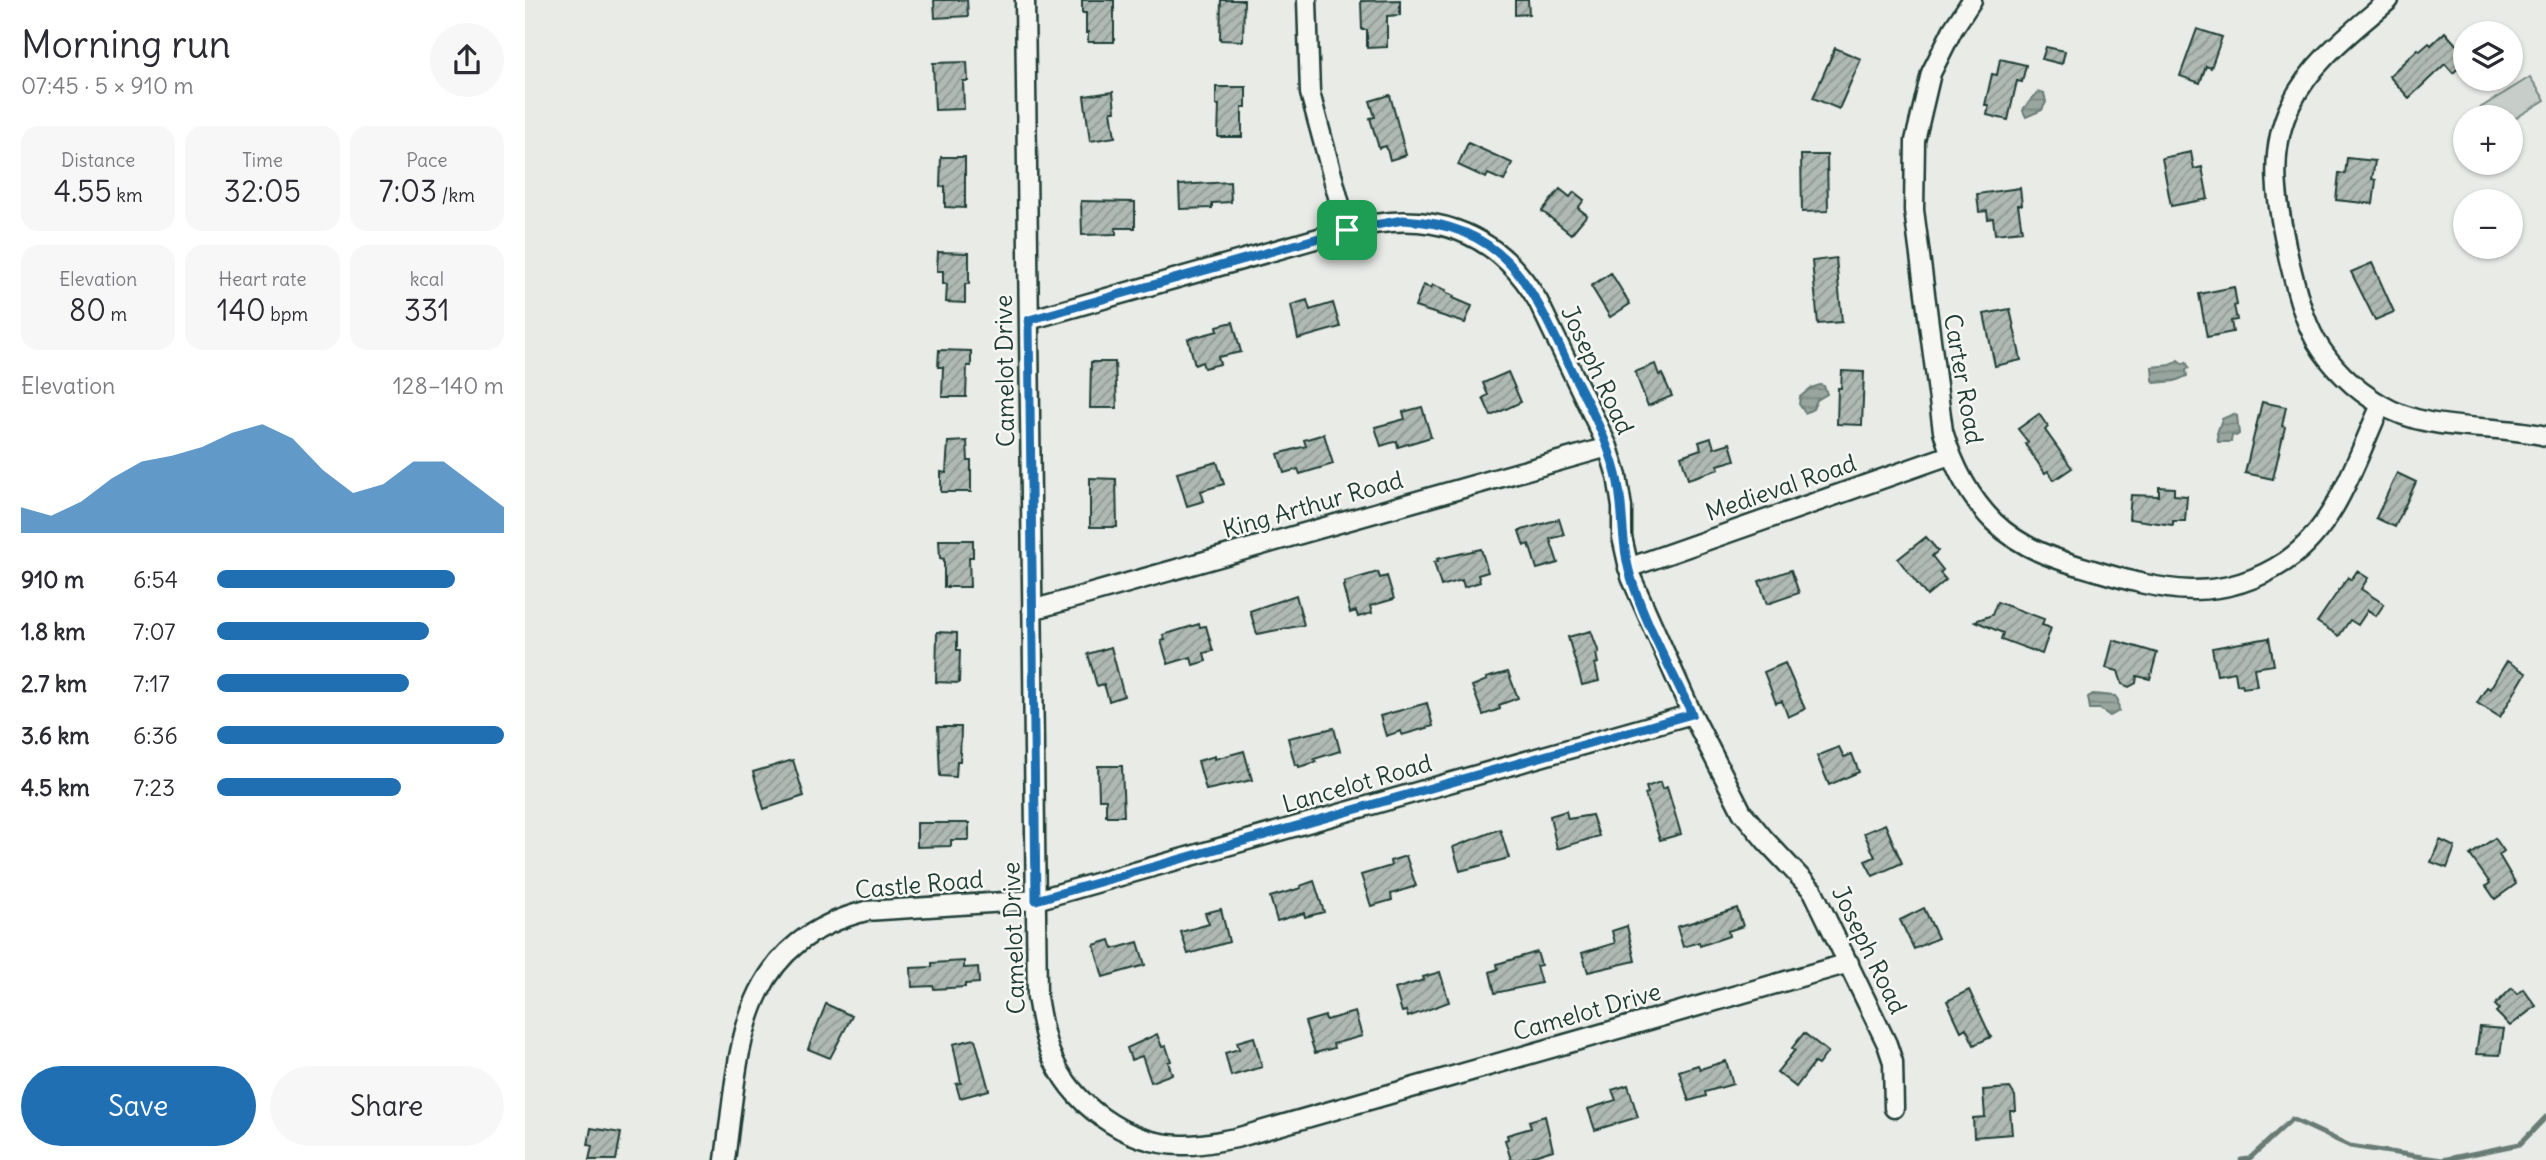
<!DOCTYPE html>
<html lang="en">
<head>
<meta charset="utf-8">
<style>
	:root { --surface:#fff; --page:#f7f7f7; --text:#2b2b33; --muted:#7c7c81; --accent:#1f6fb2 }
	body { margin:0; font-family:Delius,sans-serif; background:var(--page); color:var(--text); height:100vh; display:flex; flex-direction:column; font-size:26px; white-space:nowrap }
	* { box-sizing:border-box; margin:0 }
	p { font-size:23px; color:var(--muted) }
	.icon { flex:none; width:38px; height:38px; fill:none; stroke:currentColor; stroke-width:2; stroke-linecap:round; stroke-linejoin:round }
	.map { position:relative; flex:1; overflow:hidden }
	.panel { display:flex; flex-direction:column; background:var(--surface); width:525px }
	.panel>* { flex:none }
	.controls { position:absolute; left:1928px; top:21px; display:grid; gap:14px }
	.controls a { display:grid; place-items:center; width:70px; height:70px; border-radius:50%; background:var(--surface); box-shadow:0 2px 5px #0004; font-size:35px }
	.pin { position:absolute; display:grid; place-items:center; width:60px; height:60px; color:#fff; margin:-30px; border-radius:14px; box-shadow:0 4px 10px #0006 }
	.round { display:grid; place-items:center; flex:none; width:74px; height:74px; border-radius:37px; background:var(--page) }
	.summary { display:flex; align-items:center; justify-content:space-between; height:119px; padding:0 21px }
	h1 { font-size:38px; font-weight:600; line-height:52px }
	.stats { display:grid; grid-template-columns:repeat(3,1fr); gap:10px; height:119px; padding:7px 21px }
	.stats div { display:grid; align-content:center; border-radius:18px; background:var(--page); text-align:center }
	.stats b { font-size:30px; font-weight:600 }
	.stats small { font-size:19px; font-weight:400 }
	.stats p { font-size:19px }
	.chart { height:196px; padding:14px 21px }
	.chart p { display:flex; justify-content:space-between }
	.chart svg { width:100%; height:126px; margin-top:7px; fill:var(--accent); opacity:.7 }
	.primary-button { display:flex; gap:14px; margin-top:auto; padding:14px 21px }
	.primary-button a { flex:1; height:80px; border-radius:42px; background:var(--accent); color:#fff; font-size:28px; font-weight:600; line-height:80px; text-align:center }
	.primary-button a+a { background:var(--page); color:var(--text) }
	ul { padding:0 21px; list-style:none; font-size:23px }
	li { display:grid; grid-template-columns:112px 84px 1fr; align-items:center; height:52px }
	li i { height:18px; border-radius:9px; background:var(--accent) }
	main { display:flex; flex:1; min-height:0 }
	.map>svg:first-child { display:block }
	.pitch { fill:#c7cec9; stroke:#73867e; stroke-width:2 }
	.water { fill:url(#water-rules); stroke:#687c75; stroke-width:2 }
	.lines { fill:none; stroke-linecap:round; stroke-linejoin:round }
	.stream { stroke:#687c75; stroke-width:5 }
	.building { fill:url(#building-hatch); stroke:#1f3d34; stroke-width:2 }
	.street-casing { stroke:#1f3d34; stroke-width:23 }
	.street { stroke:#f6f6f2; stroke-width:18 }
	.route-casing { stroke:#fff; stroke-width:14 }
	.route { stroke:#1f6fb2; stroke-width:9 }
	.labels { text-anchor:middle; stroke-width:5; stroke-linejoin:round; paint-order:stroke }
	.street-label { font-size:24px; fill:#1f3d34; stroke:#f6f6f2 }
</style>
</head>
<body>
<main>
<section class="panel">
<div class="summary"><div><h1>Morning run</h1><p>07:45 · 5 × 910 m</p></div><a class="round"><svg class="icon" aria-label="share" viewBox="0 0 24 24"><path d="M12 15V3M7 8l5-5 5 5M5 13v7h14v-7"/></svg></a></div>
<div class="stats">
<div><p>Distance</p><b>4.55<small> km</small></b></div>
<div><p>Time</p><b>32:05</b></div>
<div><p>Pace</p><b>7:03<small> /km</small></b></div>
</div>
<div class="stats">
<div><p>Elevation</p><b>80<small> m</small></b></div>
<div><p>Heart rate</p><b>140<small> bpm</small></b></div>
<div><p>kcal</p><b>331</b></div>
</div>
<div class="chart"><p><span>Elevation</span>128–140 m</p>
<svg viewBox="0 0 160 44" preserveAspectRatio="none"><path d="M0 44V35L10 38L20 33L30 25L40 19L50 17L60 14L70 9L80 6L90 11L100 22L110 30L120 27L130 19L140 19L150 27L160 35V44z"/></svg>
</div>
<ul>
<li><b>910 m</b>6:54<i style="width:83%"></i></li>
<li><b>1.8 km</b>7:07<i style="width:74%"></i></li>
<li><b>2.7 km</b>7:17<i style="width:67%"></i></li>
<li><b>3.6 km</b>6:36<i style="width:100%"></i></li>
<li><b>4.5 km</b>7:23<i style="width:64%"></i></li>
</ul>
<div class="primary-button"><a>Save</a><a>Share</a></div>
</section>
<div class="map">
<svg width="2021" height="1160" viewBox="0 0 2021 1160">
	<defs>
		<pattern id="water-rules" width="6" height="5" patternUnits="userSpaceOnUse" patternTransform="scale(1.75)"><rect width="6" height="5" fill="#99a6a0"/><path d="M0 2.5h6" fill="none" stroke="#7c8883"/></pattern>
		<pattern id="building-hatch" width="6" height="6" patternUnits="userSpaceOnUse" patternTransform="scale(1.75)"><rect width="6" height="6" fill="#b0bab5"/><path d="M-1 1l2-2M0 6l6-6M5 7l2-2" fill="none" stroke="#8f9894"/></pattern>
	</defs>
	<rect width="100%" height="100%" fill="#e9ebe7"/>
	<filter id="ink" filterUnits="userSpaceOnUse"><feTurbulence type="fractalNoise" baseFrequency=".0143" numOctaves="2"/><feDisplacementMap in="SourceGraphic" scale="14" xChannelSelector="R" yChannelSelector="G"/><feConvolveMatrix kernelMatrix="1 2 1 2 8 2 1 2 1" color-interpolation-filters="sRGB"/></filter>
	<g filter="url(#ink)">
		<!-- pitch -->
		<path class="pitch" d="M2005,77L2020,100L1986,121V117H1960L1955,108Z"/>
		<!-- water -->
		<path class="water" d="M1513,92L1519,93L1521,102L1517,110L1501,117L1498,111L1499,108Z
			M1653,360L1658,364L1661,362L1664,368L1661,370L1662,376L1650,381L1630,383L1628,380L1627,367L1646,365Z
			M1295,385L1299,386L1302,394L1292,400L1288,409L1280,413L1274,404L1275,397L1286,388Z
			M1708,414L1712,416L1714,434L1711,436L1707,435L1706,442H1693L1692,433L1697,419Z
			M1568,694L1590,696L1593,700L1594,711L1585,716L1575,709H1565L1563,697Z"/>
		<g class="lines">
			<!-- stream -->
			<path class="stream" d="M1716,1160L1724,1159L1767,1119L1825,1146L1917,1160L1995,1144L2021,1117"/>
		</g>
		<!-- building -->
		<path class="building" d="M409,0H442L443,16L410,18Z
			M557,0H589V42H563V32L561,33V13H557Z
			M696,0H719L718,41L695,40Z
			M875,0V15L862,16V47L842,48V30H837L836,1Z
			M990,0H1003L1004,14L990,15Z
			M1672,29L1697,37L1686,68L1681,66L1675,83L1655,76Z
			M1920,32L1941,56V61L1928,73L1920,64L1884,98L1864,76L1893,49L1895,51L1904,43L1906,45Z
			M1521,47L1540,51L1537,64L1517,59Z
			M1310,48L1336,59L1314,109L1288,98Z
			M1475,59L1501,65L1497,82L1492,81L1483,120L1462,115L1464,105H1460L1467,74L1472,75Z
			M442,62L443,81H438L439,109L410,110L408,63Z
			M691,87H721V107H717V137H693L694,105H691Z
			M588,92L590,111H586L590,137L565,141L559,96Z
			M865,95L881,155L865,160L861,146L854,148L845,118L850,117L845,101Z
			M943,143L987,163L979,181L963,174L961,178L933,165Z
			M1666,152L1669,169L1677,167L1683,199L1646,206L1637,158Z
			M1276,155H1302L1303,211L1277,212Z
			M416,157H440V208L420,207V186L415,187Z
			M1822,158L1850,161L1847,179L1851,180L1848,204L1811,200L1814,173L1820,174Z
			M705,182L706,202L687,203V208L655,209L654,185Z
			M1495,188L1497,205H1493L1497,231L1470,234L1468,218L1463,219L1462,211L1454,212L1452,194Z
			M1035,189L1045,197L1049,192L1059,200L1053,208L1062,215L1046,234L1017,211Z
			M556,201L610,202V228H591V234L557,235Z
			M413,252L444,253V284H440V303L421,302L422,284H418V271H412Z
			M1311,258L1317,322L1293,324L1287,261Z
			M1847,263L1869,312L1850,320L1826,272Z
			M1086,273L1105,304L1085,317L1066,286Z
			M898,285L906,288L908,285L921,290L920,292L929,296L928,298L947,306L940,323L890,307Z
			M1709,287L1712,305L1709,306L1712,320L1706,321L1708,332L1682,337L1674,294Z
			M782,300L785,310L808,303L815,327L773,339L766,305Z
			M1485,309L1496,360L1470,366L1459,314Z
			M708,322L716,352L693,357L695,364L679,368L677,362L670,365L663,339L693,331L692,326Z
			M414,350L446,351V366H442L441,397H417L418,367H413Z
			M566,362H590L592,408H565Z
			M1130,364L1134,375L1137,374L1147,396L1123,406L1110,372Z
			M1317,371L1339,372L1337,425L1312,424L1313,388H1316Z
			M983,372L996,402L966,416L958,398L963,395L958,383Z
			M1737,402L1761,407L1757,426L1760,427L1748,479L1720,473Z
			M897,407L906,437L873,447L872,441L856,446L850,427L880,419L878,412Z
			M1514,414L1523,427L1520,430L1547,468L1529,480L1523,471L1520,473L1500,444L1503,442L1493,429Z
			M799,434L808,464L775,474L773,469L759,473L753,454L781,446L779,440Z
			M1186,438L1189,448L1205,443L1210,460L1193,465L1194,469L1163,479L1156,456L1176,449L1174,442Z
			M442,441L443,461H446V492H416V472L421,473L423,442Z
			M692,462L699,484L676,491L679,501L662,506L652,473Z
			M1872,473L1891,482L1870,527L1851,518Z
			M565,478L591,479L592,527H565Z
			M1634,487L1649,488V495L1662,496L1660,521H1648V525L1604,519L1606,495L1634,496Z
			M1034,519L1039,535L1025,539L1033,563L1012,569L1004,544L999,546L994,531Z
			M1401,537L1413,551L1407,556L1418,570L1415,573L1421,580L1402,596L1373,559Z
			M414,540H448V557H444L445,587H419V559L415,558Z
			M956,549L963,572L953,575L955,582L939,587L937,580L916,586L909,562L913,561L912,559Z
			M1266,570L1274,593L1242,604L1234,581Z
			M1832,571L1843,578L1836,589L1859,604L1851,616L1843,610L1833,625L1825,620L1814,636L1792,622L1823,577L1826,580Z
			M853,572L855,578L862,576L869,599L845,606L847,613L833,617L831,611L825,613L818,586L820,585L819,582Z
			M771,595L779,625L732,634L725,611Z
			M1472,602L1519,619L1517,625L1526,628L1517,654L1476,639L1478,633L1450,621L1467,615Z
			M674,624L675,627L681,626L688,651L679,653L681,661L668,665L666,657L643,664L636,641L640,640L638,635Z
			M1066,631L1074,653L1071,654L1073,663L1070,664L1074,681L1057,685L1043,637Z
			M412,632L432,633V650H435L434,683L411,682Z
			M1744,638L1749,665L1729,668L1732,686L1718,688L1717,684L1712,685L1710,672L1692,675L1687,648Z
			M1588,640L1632,653L1625,679L1612,676L1611,683L1604,687L1597,684L1593,671L1581,668Z
			M586,647L599,696L584,701L579,684L572,686L563,654Z
			M1982,661L2001,673L1975,717L1952,703L1962,687L1965,689Z
			M1260,663L1280,709L1263,717L1257,701L1251,703L1239,672Z
			M983,672L993,698L974,705L975,709L958,715L947,686L962,680L961,678Z
			M902,703L908,726L877,735L876,731L861,736L855,716Z
			M413,727H436L435,761H432L431,777L415,776Z
			M809,728L815,751L789,759L791,762L774,767L773,764L770,765L763,738Z
			M1314,747L1319,757L1327,754L1334,772L1304,785L1292,756Z
			M719,751L727,780L681,790L673,761L690,756V759Z
			M268,760L279,796L239,809L228,772Z
			M573,766H597L599,816H581V799H574Z
			M1135,782L1137,789L1142,787L1156,834L1135,840L1120,794L1123,793L1121,787Z
			M1041,811L1043,819L1067,815L1074,836L1032,849L1025,816Z
			M392,823H444V840H426V846L392,847Z
			M1360,824L1377,863L1348,876L1340,861L1350,857L1339,833Z
			M975,829L984,858L935,871L928,847Z
			M1970,838L1979,851L1974,855L1991,884L1970,899L1961,886L1965,883L1945,855Z
			M1915,840L1930,847L1922,868L1906,862Z
			M881,856L891,886L866,894L867,900L846,906L836,875L866,866L865,861Z
			M789,881L799,912L780,917L779,913L752,921L745,897L776,888L775,886Z
			M1212,908L1218,926L1203,931L1204,936L1175,946L1174,942L1158,947L1152,927Z
			M1399,908L1413,938L1389,949L1375,920Z
			M696,909L704,942L663,954L656,932L684,924L680,913Z
			M1102,926L1110,961L1063,972L1057,953L1090,943L1087,931Z
			M585,940L588,949L613,942L620,965L578,977L569,945Z
			M1012,952L1016,965L1011,966L1016,983L970,993L965,972L973,969L972,964Z
			M439,961V968L453,967L454,983L440,984V987L409,989L408,986L387,987L386,968L407,967V963Z
			M915,972L924,1002L883,1017L881,1011L877,1012L870,989L899,980L898,977Z
			M1987,988L1992,994L1998,989L2011,1006L1985,1026L1971,1012L1974,1009L1970,1005Z
			M1444,990L1466,1037L1449,1045L1441,1028L1436,1031L1422,1001Z
			M301,1004L327,1016L305,1058L283,1049Z
			M830,1012L837,1036L808,1044L809,1048L790,1053L780,1022L800,1016L801,1020Z
			M1955,1027L1979,1029L1975,1055L1951,1054Z
			M1279,1033L1303,1052L1293,1065L1289,1063L1271,1087L1252,1072L1270,1050L1267,1048Z
			M632,1034L637,1047L641,1046L646,1061L643,1062L647,1074L626,1082L617,1056L606,1060L602,1048Z
			M729,1037L737,1067L706,1076L700,1053L714,1049L712,1042Z
			M450,1039L464,1090L435,1098L431,1084L436,1083L428,1044Z
			M1201,1061L1208,1084L1180,1092L1181,1096L1164,1101L1154,1071L1173,1065L1175,1069Z
			M1103,1085L1113,1117L1070,1130L1063,1109L1091,1100L1087,1090Z
			M1485,1088L1490,1096L1491,1111H1485L1487,1134L1449,1137L1448,1118L1460,1117L1458,1090Z
			M1020,1116L1028,1150L996,1160H986L980,1140L983,1139L982,1135L1006,1128L1004,1121Z
			M66,1128L96,1133L91,1160H64L67,1146L63,1145Z"/>
		<g class="lines">
			<!-- street casing -->
			<g class="street-casing">
				<path id="street" d="M500,0L512,997C515,1015 518,1033 524,1050C545,1104 600,1144 657,1145C676,1146 693,1141 711,1138L1324,963
					M782,0L785,93L822,230
					M1447,0L1428,29L1406,73L1390,141L1389,210L1418,431C1428,465 1443,496 1469,522C1497,549 1532,560 1568,570C1637,591 1695,605 1761,561C1812,526 1831,459 1856,405
					M1864,0C1828,31 1788,60 1766,104C1741,154 1753,208 1764,260C1771,288 1777,316 1791,341C1806,366 1829,389 1855,404C1904,434 1967,423 2021,436
					M504,320L822,230C901,208 970,228 1013,301L1083,447L1092,476L1097,507V537L1106,577L1167,714L1217,812L1240,840L1288,891L1362,1044L1368,1062L1369,1108
					M1103,568L1425,455
					M507,610L1083,447
					M200,1160C215,1050 212,944 341,911L511,900L1167,714"/>
			</g>
			<!-- street -->
			<use href="#street" class="street"/>
		</g>
	</g>
	<g class="lines" filter="url(#ink)">
		<!-- route casing -->
		<g class="route-casing">
			<path id="route" d="M878,220C984,225 1007,289 1047,372C1064,405 1082,438 1091,474C1100,507 1095,541 1105,574C1119,622 1146,668 1167,714L511,900L504,320L822,230Z"/>
		</g>
		<!-- route -->
		<use href="#route" class="route"/>
	</g>
	<g class="labels">
		<!-- street labels -->
		<g class="street-label">
			<text transform="translate(1072 370) rotate(65)" y="8">Joseph Road</text>
			<text transform="translate(480 371) rotate(-91)" y="8">Camelot Drive</text>
			<text transform="translate(1438 379) rotate(80)" y="8">Carter Road</text>
			<text transform="translate(1256 488) rotate(-19)" y="8">Medieval Road</text>
			<text transform="translate(788 505) rotate(-16)" y="8">King Arthur Road</text>
			<text transform="translate(832 784) rotate(-16)" y="8">Lancelot Road</text>
			<text transform="translate(394 885) rotate(-5)" y="8">Castle Road</text>
			<text transform="translate(489 938) rotate(-92)" y="8">Camelot Drive</text>
			<text transform="translate(1344 950) rotate(64)" y="8">Joseph Road</text>
			<text transform="translate(1062 1012) rotate(-16)" y="8">Camelot Drive</text>
		</g>
	</g>
</svg>
<div class="controls">
<a><svg class="icon" aria-label="layers" viewBox="0 0 24 24"><path d="M12 4l9 5-9 5-9-5zM3 14l9 5 9-5"/></svg></a>
<a>+</a>
<a>−</a>
</div>
<div class="pin" style="left:822px;top:230px;background:#1e9e55"><svg class="icon" aria-label="arrive" viewBox="0 0 24 24"><path d="M6 21V4h12l-3 4 3 4H6"/></svg></div>
</div>
</main>
</body>
</html>
